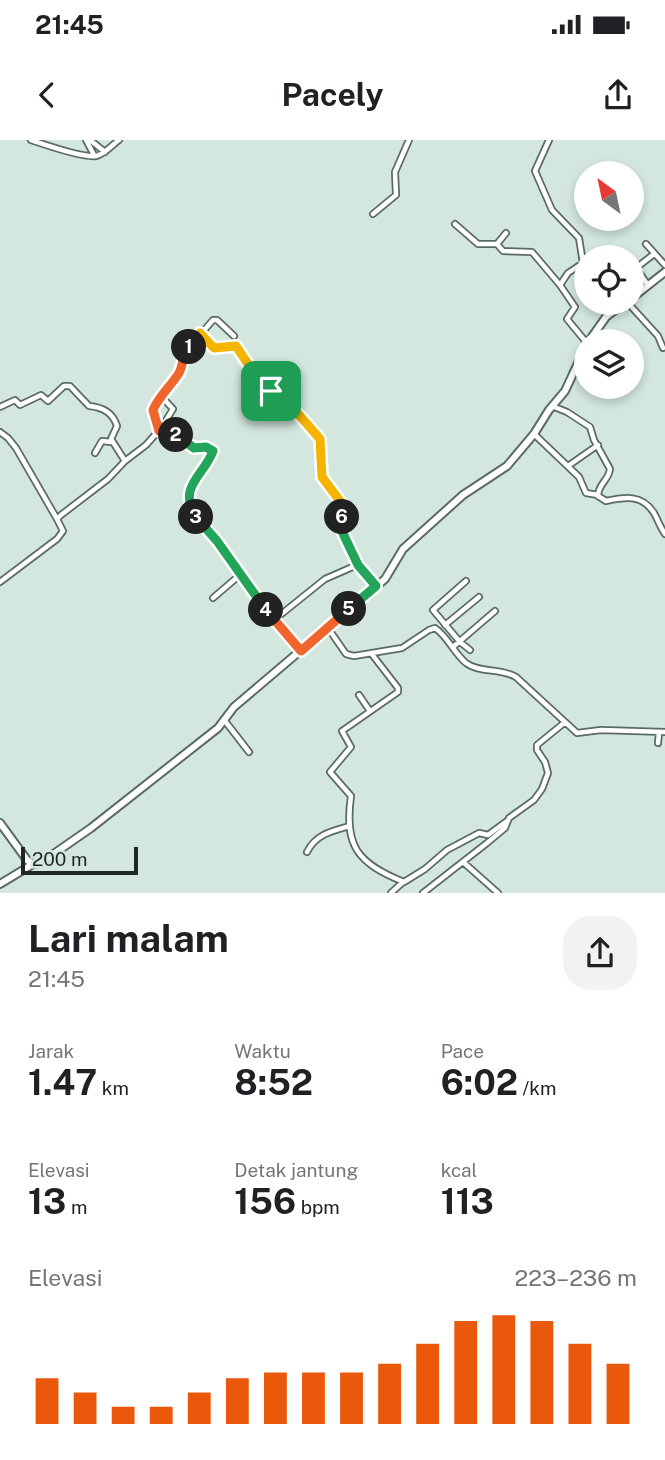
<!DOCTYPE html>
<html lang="id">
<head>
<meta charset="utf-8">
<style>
	:root { --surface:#fff; --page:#f2f2f2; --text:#202124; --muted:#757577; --accent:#ea580c }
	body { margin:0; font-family:"Public Sans",sans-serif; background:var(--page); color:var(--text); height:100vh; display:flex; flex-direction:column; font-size:26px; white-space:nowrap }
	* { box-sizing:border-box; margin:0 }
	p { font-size:23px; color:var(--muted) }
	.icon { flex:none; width:38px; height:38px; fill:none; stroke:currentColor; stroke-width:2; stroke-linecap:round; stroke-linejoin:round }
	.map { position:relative; height:753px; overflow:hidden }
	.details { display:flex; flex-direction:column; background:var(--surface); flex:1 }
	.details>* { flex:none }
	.needle { width:46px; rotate:327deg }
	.fabs { position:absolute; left:574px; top:21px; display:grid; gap:14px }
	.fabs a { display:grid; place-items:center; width:70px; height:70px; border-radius:50%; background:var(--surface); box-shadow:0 4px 10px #0003; font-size:35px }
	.scale { position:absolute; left:21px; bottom:18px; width:117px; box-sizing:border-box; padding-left:7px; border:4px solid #1f2723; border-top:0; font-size:19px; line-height:24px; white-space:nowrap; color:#1f2723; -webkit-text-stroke:5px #d3e7de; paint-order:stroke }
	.pin { position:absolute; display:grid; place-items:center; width:60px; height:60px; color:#fff; margin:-30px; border-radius:14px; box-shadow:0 4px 10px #0006 }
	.km { position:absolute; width:35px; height:35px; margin:-18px; border-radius:50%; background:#222; color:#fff; font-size:19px; line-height:35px; text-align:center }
	.round { display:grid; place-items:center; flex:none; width:74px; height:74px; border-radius:28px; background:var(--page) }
	.overview { display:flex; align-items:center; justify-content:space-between; height:119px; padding:0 28px }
	h1 { font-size:38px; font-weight:700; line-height:52px }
	.stats { display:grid; grid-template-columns:repeat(3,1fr); gap:10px; height:119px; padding:7px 28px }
	.stats div { display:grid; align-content:center }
	.stats b { font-size:35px; font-weight:700 }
	.stats small { font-size:19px; font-weight:400 }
	.stats p { font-size:19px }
	.chart { height:196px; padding:14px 28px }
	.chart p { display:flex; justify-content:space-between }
	.chart svg { width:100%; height:126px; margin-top:7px; stroke:var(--accent); stroke-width:6 }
	.status { display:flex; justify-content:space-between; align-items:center; height:49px; padding:0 35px; background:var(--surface); direction:ltr }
	.status svg { height:19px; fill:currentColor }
	header { display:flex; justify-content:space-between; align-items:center; height:91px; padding:0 28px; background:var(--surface); font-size:32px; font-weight:700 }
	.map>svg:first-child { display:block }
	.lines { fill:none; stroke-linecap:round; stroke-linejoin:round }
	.minor-casing { stroke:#5a6b63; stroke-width:8 }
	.tertiary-casing { stroke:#5a6b63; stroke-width:10 }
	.minor { stroke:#fff; stroke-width:4.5 }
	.tertiary { stroke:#fff; stroke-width:6 }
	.split-1-casing { stroke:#fff; stroke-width:14 }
	.split-2-casing { stroke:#fff; stroke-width:14 }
	.split-3-casing { stroke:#fff; stroke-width:14 }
	.split-4-casing { stroke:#fff; stroke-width:14 }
	.split-5-casing { stroke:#fff; stroke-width:14 }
	.split-6-casing { stroke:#fff; stroke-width:14 }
	.split-7-casing { stroke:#fff; stroke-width:14 }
	.split-8-casing { stroke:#fff; stroke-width:14 }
	.split-1 { stroke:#f5b400; stroke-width:9 }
	.split-2 { stroke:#f0652b; stroke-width:9 }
	.split-3 { stroke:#22a559; stroke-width:9 }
	.split-4 { stroke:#22a559; stroke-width:9 }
	.split-5 { stroke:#f0652b; stroke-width:9 }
	.split-6 { stroke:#22a559; stroke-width:9 }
	.split-7 { stroke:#f5b400; stroke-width:9 }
	.split-8 { stroke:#f5b400; stroke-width:9 }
</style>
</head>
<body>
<div class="status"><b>21:45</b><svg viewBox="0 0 49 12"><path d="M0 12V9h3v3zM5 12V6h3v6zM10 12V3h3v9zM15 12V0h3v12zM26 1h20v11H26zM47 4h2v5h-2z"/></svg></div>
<header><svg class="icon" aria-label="back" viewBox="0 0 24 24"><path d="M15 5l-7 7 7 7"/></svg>Pacely<svg class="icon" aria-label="share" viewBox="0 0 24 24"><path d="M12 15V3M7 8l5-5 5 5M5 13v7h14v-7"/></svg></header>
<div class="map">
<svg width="665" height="753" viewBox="0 0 665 753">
	<rect width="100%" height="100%" fill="#d3e7de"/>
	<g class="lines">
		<!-- minor casing -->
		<g class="minor-casing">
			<path id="minor" d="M31,0C46,5 82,18 96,16C105,14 112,5 119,0
				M86,0L94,15
				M90,0L105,12
				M549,0L535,31L552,70L579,98L583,123L568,133L560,145L575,167L567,179L586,202
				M373,74L396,55L395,32L409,0
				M455,84L478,104H497
				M506,93L497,104L503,111L532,112L560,145
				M646,104L665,125
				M648,145L636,128L654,114
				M628,163L658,196L663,208
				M200,193L214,208L236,206L260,242L282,257L320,299L322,337L346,369L339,380V385L358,425L376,446
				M161,256L173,269L162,287
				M552,266L567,272L590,287L594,300L610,329C609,340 598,344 598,356L606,361C625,357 642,354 654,373C658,380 660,387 665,394
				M0,267L15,260L20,265L41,255L48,261L64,246H70L89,266C102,267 113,273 117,286L111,299L125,321
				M159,290L154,268L179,232L181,220L187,210L213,180H217L234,196
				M0,292L8,298L16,308L57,379
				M534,294L579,337L586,353L598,355
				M95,313L102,301L111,302
				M568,326L598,305
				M466,441L433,470L460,502L470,510
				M0,442L57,399L63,391L57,379L61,375L108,339L125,321L146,305L162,287L194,308H209L213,311L190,347L189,359L193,371L229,417L258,461L301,511
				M213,458L241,434
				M274,480L325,439L357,425
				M445,485L479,457
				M328,488L346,514L354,516L402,508L429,490L435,488C448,497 454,513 466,523C479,533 501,528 516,537L577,593L601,590L665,592
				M453,507L495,471
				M371,513L398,548V552L342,591L351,607L330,632L351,656C344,706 357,723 404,742L425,729L447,710L479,693L488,695L507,681
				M359,555L370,571
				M225,581L249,612
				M658,603L659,593
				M307,712C316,694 332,691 350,686
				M463,722L498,753
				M391,753L403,742
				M423,753L487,703L505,688L509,678L534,660L542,649L548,633L545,622L537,610V605L564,583"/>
		</g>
		<!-- tertiary casing -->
		<g class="tertiary-casing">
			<path id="tertiary" d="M632,158L665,132
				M589,201L606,177L624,163
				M0,683L27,720L33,724L42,722L91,688L218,588L234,567L385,439L403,409L463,355L507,326L534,294L549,270L565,251L586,206
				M0,744L33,724"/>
		</g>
		<!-- minor -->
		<use href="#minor" class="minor"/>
		<!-- tertiary -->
		<use href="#tertiary" class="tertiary"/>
	</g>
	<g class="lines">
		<!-- split-1 casing -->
		<g class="split-1-casing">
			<path id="split-1" d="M189,207L200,193L214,208L236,206L260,242L271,251"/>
		</g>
		<!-- split-2 casing -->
		<g class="split-2-casing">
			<path id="split-2" d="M176,295L162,287L159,291L153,270C159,256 171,246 179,233C184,224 181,218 189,207"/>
		</g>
		<!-- split-3 casing -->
		<g class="split-3-casing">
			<path id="split-3" d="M176,295L194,308L206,307L213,311C204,336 177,346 196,377"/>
		</g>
		<!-- split-4 casing -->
		<g class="split-4-casing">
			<path id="split-4" d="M196,377L217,401L266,470"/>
		</g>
		<!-- split-5 casing -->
		<g class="split-5-casing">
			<path id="split-5" d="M266,470L301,511L349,469"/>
		</g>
		<!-- split-6 casing -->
		<g class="split-6-casing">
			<path id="split-6" d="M342,377L339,380V385L358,425L376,446L349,469"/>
		</g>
		<!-- split-7 casing -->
		<g class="split-7-casing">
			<path id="split-7" d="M300,276L320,299L322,337L346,369L342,377"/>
		</g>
		<!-- split-8 casing -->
		<g class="split-8-casing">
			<path id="split-8" d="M271,251L282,257L300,276"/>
		</g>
		<!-- split-1 -->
		<use href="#split-1" class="split-1"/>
		<!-- split-2 -->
		<use href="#split-2" class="split-2"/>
		<!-- split-3 -->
		<use href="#split-3" class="split-3"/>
		<!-- split-4 -->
		<use href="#split-4" class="split-4"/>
		<!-- split-5 -->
		<use href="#split-5" class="split-5"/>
		<!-- split-6 -->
		<use href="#split-6" class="split-6"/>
		<!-- split-7 -->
		<use href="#split-7" class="split-7"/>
		<!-- split-8 -->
		<use href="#split-8" class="split-8"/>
	</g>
</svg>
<div class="fabs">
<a><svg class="needle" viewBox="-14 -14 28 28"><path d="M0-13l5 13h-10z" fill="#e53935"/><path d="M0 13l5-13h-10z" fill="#757577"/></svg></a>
<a><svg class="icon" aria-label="locate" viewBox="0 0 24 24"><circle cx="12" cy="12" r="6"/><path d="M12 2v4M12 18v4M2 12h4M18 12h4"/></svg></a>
<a><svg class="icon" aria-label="layers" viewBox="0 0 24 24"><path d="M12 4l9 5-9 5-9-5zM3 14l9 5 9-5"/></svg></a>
</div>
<div class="scale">200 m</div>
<div class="pin" style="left:271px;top:251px;background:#1e9e55"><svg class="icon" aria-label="arrive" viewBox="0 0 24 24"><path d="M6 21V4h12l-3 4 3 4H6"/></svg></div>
<b class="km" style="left:189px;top:207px">1</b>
<b class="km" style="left:176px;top:295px">2</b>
<b class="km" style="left:196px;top:377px">3</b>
<b class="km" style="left:266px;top:470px">4</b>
<b class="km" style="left:349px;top:469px">5</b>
<b class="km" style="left:342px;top:377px">6</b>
</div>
<section class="details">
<div class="overview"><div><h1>Lari malam</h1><p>21:45</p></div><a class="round"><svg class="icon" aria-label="share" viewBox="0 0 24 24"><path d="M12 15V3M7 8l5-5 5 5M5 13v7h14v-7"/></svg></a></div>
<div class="stats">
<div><p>Jarak</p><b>1.47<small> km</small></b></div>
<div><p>Waktu</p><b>8:52</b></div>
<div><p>Pace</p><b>6:02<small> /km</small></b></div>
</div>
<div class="stats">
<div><p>Elevasi</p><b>13<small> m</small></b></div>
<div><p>Detak jantung</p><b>156<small> bpm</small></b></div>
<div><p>kcal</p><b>113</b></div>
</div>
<div class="chart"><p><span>Elevasi</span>223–236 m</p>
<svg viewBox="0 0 160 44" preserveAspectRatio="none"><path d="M5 44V28M15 44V33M25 44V38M35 44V38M45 44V33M55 44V28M65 44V26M75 44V26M85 44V26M95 44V23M105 44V16M115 44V8M125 44V6M135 44V8M145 44V16M155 44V23"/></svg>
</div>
</section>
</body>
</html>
